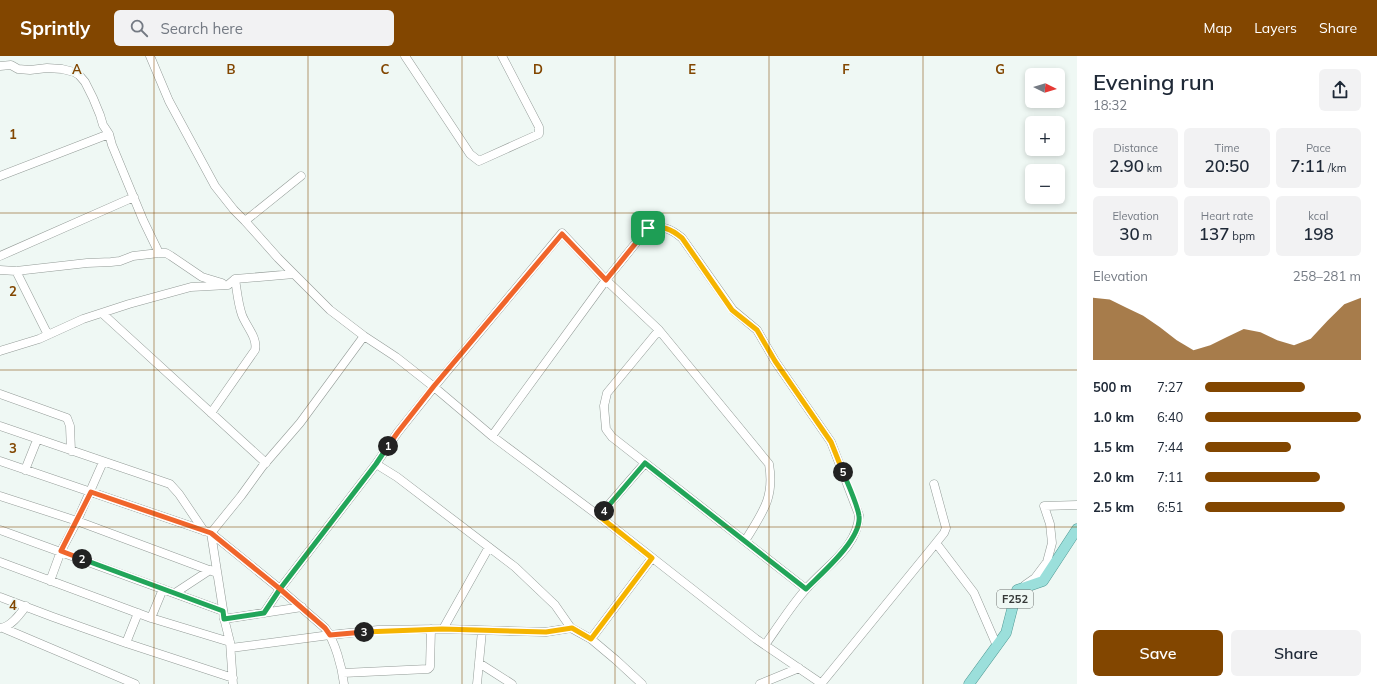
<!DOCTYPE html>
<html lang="en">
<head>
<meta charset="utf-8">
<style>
	:root { --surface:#fff; --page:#f2f2f3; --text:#1f2937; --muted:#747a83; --accent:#824600 }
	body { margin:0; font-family:Mulish,sans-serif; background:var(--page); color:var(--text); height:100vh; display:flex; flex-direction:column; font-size:15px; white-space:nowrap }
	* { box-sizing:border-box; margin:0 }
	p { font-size:13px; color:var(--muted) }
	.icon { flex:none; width:22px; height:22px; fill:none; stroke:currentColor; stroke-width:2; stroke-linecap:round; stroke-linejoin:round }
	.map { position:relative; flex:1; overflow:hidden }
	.panel { display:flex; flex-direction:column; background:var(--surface); width:300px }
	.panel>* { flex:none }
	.needle { width:26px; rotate:95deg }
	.tools { position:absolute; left:1025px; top:12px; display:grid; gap:8px }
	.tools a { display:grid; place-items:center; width:40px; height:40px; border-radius:6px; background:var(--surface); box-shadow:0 2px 6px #0003; font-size:20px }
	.pin { position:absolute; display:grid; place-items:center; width:34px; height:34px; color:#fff; margin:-17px; border-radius:8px; box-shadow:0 2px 6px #0006 }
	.km { position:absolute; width:20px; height:20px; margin:-10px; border-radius:50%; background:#222; color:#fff; font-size:11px; line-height:20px; text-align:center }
	.round { display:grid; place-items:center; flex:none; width:42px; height:42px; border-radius:6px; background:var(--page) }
	.headline { display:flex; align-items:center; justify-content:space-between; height:68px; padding:0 16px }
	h1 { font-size:22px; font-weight:600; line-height:30px }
	.figures { display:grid; grid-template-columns:repeat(3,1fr); gap:6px; height:68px; padding:4px 16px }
	.figures div { display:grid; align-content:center; border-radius:6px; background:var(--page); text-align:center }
	.figures b { font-size:17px; font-weight:600 }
	.figures small { font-size:11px; font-weight:400 }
	.figures p { font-size:11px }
	.chart { height:112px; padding:8px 16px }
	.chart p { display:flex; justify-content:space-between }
	.chart svg { width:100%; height:72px; margin-top:4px; fill:var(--accent); opacity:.7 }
	.cta { display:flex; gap:8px; margin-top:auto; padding:8px 16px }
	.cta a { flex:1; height:46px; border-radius:6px; background:var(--accent); color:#fff; font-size:16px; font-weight:600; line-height:46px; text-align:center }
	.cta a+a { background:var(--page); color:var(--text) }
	ul { padding:0 16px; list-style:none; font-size:13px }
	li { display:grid; grid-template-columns:64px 48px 1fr; align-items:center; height:30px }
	li i { height:10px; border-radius:5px; background:var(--accent) }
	header { display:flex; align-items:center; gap:24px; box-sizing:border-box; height:56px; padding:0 20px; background:var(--accent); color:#fff }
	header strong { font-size:19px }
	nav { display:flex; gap:22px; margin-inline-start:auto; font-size:14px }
	.search { width:280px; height:36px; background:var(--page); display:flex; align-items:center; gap:10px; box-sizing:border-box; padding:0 14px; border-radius:6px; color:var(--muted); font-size:15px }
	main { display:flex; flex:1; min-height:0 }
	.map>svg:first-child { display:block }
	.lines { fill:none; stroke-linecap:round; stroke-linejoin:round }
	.minor-casing { stroke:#939b97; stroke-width:9 }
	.major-casing { stroke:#4d9792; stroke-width:11 }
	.minor { stroke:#fff; stroke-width:8 }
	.major { stroke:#9bdfdb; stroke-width:10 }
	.split-1-casing { stroke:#fff; stroke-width:8 }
	.split-2-casing { stroke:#fff; stroke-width:8 }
	.split-3-casing { stroke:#fff; stroke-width:8 }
	.split-4-casing { stroke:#fff; stroke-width:8 }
	.split-5-casing { stroke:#fff; stroke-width:8 }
	.split-6-casing { stroke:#fff; stroke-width:8 }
	.split-1 { stroke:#f0652b; stroke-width:5 }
	.split-2 { stroke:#22a559; stroke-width:5 }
	.split-3 { stroke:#f0652b; stroke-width:5 }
	.split-4 { stroke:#f5b400; stroke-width:5 }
	.split-5 { stroke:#22a559; stroke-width:5 }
	.split-6 { stroke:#f5b400; stroke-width:5 }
	.grid { fill:none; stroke:#824600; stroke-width:1; stroke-opacity:0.55 }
	.labels { text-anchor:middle; stroke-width:3.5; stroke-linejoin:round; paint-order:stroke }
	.shield { fill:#eff8f4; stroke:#6e7270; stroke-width:1 }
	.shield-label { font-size:11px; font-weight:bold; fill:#363938 }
	.grid-label { font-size:13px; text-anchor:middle; font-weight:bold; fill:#824600; stroke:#eff8f4; stroke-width:3.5; stroke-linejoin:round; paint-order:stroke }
</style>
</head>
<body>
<header>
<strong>Sprintly</strong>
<div class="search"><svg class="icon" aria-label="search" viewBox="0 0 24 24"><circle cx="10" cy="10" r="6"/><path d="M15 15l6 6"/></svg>Search here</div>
<nav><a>Map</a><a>Layers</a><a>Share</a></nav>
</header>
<main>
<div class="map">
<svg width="1077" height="628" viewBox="0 0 1077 628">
	<rect width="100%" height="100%" fill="#eff8f4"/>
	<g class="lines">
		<!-- minor casing -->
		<g class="minor-casing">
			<path id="minor" d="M150,0L169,45L215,130L234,154L245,165L278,202L294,218
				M405,0L470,98L479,105L539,78V71L502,0
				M0,10L11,9L18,13L30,14L47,12L62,13L74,16L79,19L85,26L93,42L100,59L103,69L109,78L112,89L143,164L159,197
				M0,120L109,78
				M245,165L301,120
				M0,200L134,141
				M0,214L16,215L87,207L111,206L120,205L133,200L159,197H166L171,200L202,221L222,227
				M16,215L48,279
				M103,258L266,407
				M659,274L607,337L604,350L606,373L612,381L806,533
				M0,295L39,283L83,263L129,248L191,231L228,229L235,223L294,218L330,254L364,280L396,301L434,331L492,380L599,460L756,583L822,628
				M0,338L67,362L70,370L71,395
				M211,357L255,294C258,282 246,270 242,259C238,248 237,235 235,223
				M0,370L170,428L179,438L204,475
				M492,380L606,224L648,172C663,170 670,172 682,182L733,254L757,274L775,305L831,386L859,459C858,491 826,510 807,532C792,548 778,571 765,589
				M0,405L211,477L280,533L325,572C335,585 342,611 344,628
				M376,408L397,421L515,511L555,549L571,572L591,583L616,604L642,628
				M25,414L37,384
				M934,428L946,472L944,477L936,487L974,537L997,590
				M0,440L77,465L217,517
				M599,460L645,407
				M0,474L223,555
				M0,506L151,562L230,586
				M50,525L61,495L77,465L103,406
				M1025,529L1035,522L1047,506L1052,487L1050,468L1044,450L1077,449
				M175,537L210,514
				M0,541L53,561L126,587L233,622
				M264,557L280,533L376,408L398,376L434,331L562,177L606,224L659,274L769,408C775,442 762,457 745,485
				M151,562L163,533
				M224,563L302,551
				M0,572C11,571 20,558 26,550
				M3,572L135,628
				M443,573L489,491
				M591,583L652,502
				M126,587L138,557
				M231,592L330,579L378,574L443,573L546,576L571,572
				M479,607L512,628
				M343,617L428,613L430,611L431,573
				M233,628L230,586L225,566L211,477L241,440L262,411L300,367L364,280
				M477,628L482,575
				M760,628L799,612
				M821,628L936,487"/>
		</g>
		<!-- major casing -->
		<g class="major-casing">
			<path id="major" d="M969,628L1006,577L1017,534L1043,525L1077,473"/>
		</g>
		<!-- minor -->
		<use href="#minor" class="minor"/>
		<!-- major -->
		<use href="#major" class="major"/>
	</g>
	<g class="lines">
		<!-- split-1 casing -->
		<g class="split-1-casing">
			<path id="split-1" d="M388,390L398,376L434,330L562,178L606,224L648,172"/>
		</g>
		<!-- split-2 casing -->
		<g class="split-2-casing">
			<path id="split-2" d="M82,503L223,555L224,563L264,557L280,533L376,408L388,390"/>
		</g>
		<!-- split-3 casing -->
		<g class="split-3-casing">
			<path id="split-3" d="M82,503L61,495L91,436L211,477L280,533L325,572L330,579L364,576"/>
		</g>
		<!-- split-4 casing -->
		<g class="split-4-casing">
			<path id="split-4" d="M364,576L442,573L546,576L572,572L591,583L652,502L599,460L604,455"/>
		</g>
		<!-- split-5 casing -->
		<g class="split-5-casing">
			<path id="split-5" d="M604,455L645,407L806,533C822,517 862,483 859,460C858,450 847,426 843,416"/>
		</g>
		<!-- split-6 casing -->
		<g class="split-6-casing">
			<path id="split-6" d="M648,172C663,170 670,172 682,182L732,254L757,274L775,305L831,386L843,416"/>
		</g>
		<!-- split-1 -->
		<use href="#split-1" class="split-1"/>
		<!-- split-2 -->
		<use href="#split-2" class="split-2"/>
		<!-- split-3 -->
		<use href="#split-3" class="split-3"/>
		<!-- split-4 -->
		<use href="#split-4" class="split-4"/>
		<!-- split-5 -->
		<use href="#split-5" class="split-5"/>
		<!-- split-6 -->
		<use href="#split-6" class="split-6"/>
	</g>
	<!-- grid -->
	<path class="grid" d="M154,0V628M308,0V628M462,0V628M615,0V628M769,0V628M923,0V628M0,157H1077M0,314H1077M0,471H1077"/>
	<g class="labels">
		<!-- shield labels -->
		<rect class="shield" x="997" y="534" width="36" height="18" rx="3"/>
		<g class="shield-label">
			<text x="1015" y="547">F252</text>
		</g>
	</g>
	<g class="grid-label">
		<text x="77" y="18">A</text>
		<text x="231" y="18">B</text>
		<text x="385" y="18">C</text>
		<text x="538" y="18">D</text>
		<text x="692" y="18">E</text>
		<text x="846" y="18">F</text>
		<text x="1000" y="18">G</text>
		<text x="13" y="83">1</text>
		<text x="13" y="240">2</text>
		<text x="13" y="397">3</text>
		<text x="13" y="554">4</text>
	</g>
</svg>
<div class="tools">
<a><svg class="needle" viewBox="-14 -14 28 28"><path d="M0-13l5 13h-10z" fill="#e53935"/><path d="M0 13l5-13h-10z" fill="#747a83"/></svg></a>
<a>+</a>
<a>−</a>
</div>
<div class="pin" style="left:648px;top:172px;background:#1e9e55"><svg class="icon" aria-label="arrive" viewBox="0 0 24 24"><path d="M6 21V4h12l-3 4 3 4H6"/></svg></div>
<b class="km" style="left:388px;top:390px">1</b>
<b class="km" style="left:82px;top:503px">2</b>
<b class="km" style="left:364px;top:576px">3</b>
<b class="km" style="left:604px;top:455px">4</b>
<b class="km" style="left:843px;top:416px">5</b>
</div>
<section class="panel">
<div class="headline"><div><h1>Evening run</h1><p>18:32</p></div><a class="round"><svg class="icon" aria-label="share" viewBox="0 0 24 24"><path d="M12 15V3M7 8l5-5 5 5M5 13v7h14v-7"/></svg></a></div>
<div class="figures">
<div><p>Distance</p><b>2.90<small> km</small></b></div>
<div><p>Time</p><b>20:50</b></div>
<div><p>Pace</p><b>7:11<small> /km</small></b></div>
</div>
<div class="figures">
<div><p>Elevation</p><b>30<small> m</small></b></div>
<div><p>Heart rate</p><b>137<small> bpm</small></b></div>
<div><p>kcal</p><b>198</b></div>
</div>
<div class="chart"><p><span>Elevation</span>258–281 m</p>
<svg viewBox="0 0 160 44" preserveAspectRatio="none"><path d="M0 44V6L10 7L20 12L30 17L40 24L50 32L60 38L70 35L80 30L90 25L100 27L110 32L120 35L130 31L140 20L150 10L160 6V44z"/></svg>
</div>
<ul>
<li><b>500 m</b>7:27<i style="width:64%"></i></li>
<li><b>1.0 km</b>6:40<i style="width:100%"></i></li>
<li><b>1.5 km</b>7:44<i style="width:55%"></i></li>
<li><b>2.0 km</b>7:11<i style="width:74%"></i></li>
<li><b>2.5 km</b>6:51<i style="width:90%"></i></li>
</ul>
<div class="cta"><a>Save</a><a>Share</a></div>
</section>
</main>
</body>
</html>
